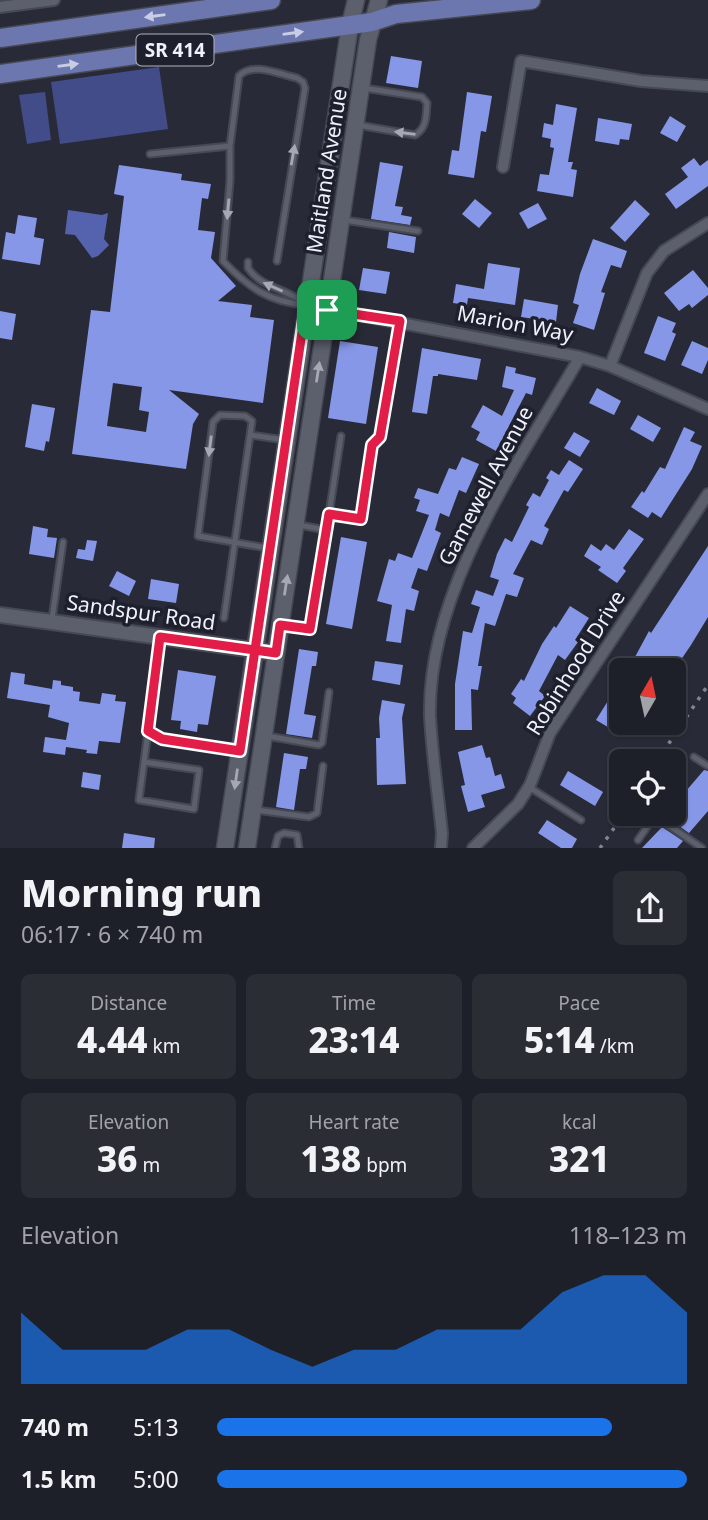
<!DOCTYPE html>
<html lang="en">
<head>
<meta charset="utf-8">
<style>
	:root { --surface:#1e2029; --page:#2b2d35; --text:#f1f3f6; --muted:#a1a3a8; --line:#3c3e46; --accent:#1a73e8 }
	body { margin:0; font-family:"Noto Sans",sans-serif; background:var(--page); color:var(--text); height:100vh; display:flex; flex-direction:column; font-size:26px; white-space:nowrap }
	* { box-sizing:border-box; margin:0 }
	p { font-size:23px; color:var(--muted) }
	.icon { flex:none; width:38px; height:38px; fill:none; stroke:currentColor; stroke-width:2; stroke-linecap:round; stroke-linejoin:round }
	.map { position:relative; height:848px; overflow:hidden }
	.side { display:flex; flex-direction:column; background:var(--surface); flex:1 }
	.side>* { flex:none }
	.needle { width:46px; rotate:9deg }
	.controls { position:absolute; left:609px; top:658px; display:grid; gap:14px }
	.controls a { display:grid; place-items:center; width:77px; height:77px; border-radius:10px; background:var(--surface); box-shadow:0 2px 5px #0004,0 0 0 2px var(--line); font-size:35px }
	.pin { position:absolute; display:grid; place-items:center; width:60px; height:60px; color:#fff; margin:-30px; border-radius:14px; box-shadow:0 4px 10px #0006 }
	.round { display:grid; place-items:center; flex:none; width:74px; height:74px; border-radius:10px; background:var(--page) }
	.summary { display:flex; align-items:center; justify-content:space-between; height:119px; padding:0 21px }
	h1 { font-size:38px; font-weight:800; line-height:52px }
	.figures { display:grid; grid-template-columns:repeat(3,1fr); gap:10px; height:119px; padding:7px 21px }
	.figures div { display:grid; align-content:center; border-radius:10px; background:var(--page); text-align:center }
	.figures b { font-size:35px; font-weight:800 }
	.figures small { font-size:19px; font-weight:400 }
	.figures p { font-size:19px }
	.chart { height:196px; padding:14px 21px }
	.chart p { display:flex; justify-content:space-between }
	.chart svg { width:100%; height:126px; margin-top:7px; fill:var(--accent); opacity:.7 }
	ul { padding:0 21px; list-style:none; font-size:23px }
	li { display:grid; grid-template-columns:112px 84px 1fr; align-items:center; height:52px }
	li i { height:18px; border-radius:9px; background:var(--accent) }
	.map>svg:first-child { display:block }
	.green { fill:#414c89 }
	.water { fill:#5563ae }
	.building { fill:#8697e7; fill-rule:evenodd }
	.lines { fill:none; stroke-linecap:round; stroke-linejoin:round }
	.service-casing { stroke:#464953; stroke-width:9 }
	.minor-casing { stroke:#464953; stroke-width:14 }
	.tertiary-casing { stroke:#464953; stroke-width:18 }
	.secondary-casing { stroke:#464953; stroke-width:19 }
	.primary-casing { stroke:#464953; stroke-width:21 }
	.service { stroke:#5c606d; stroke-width:5 }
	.minor { stroke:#5c606d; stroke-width:10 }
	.tertiary { stroke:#5c606d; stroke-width:14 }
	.secondary { stroke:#5c606d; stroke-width:16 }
	.primary { stroke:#6c77b0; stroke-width:18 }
	.rail { stroke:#82858f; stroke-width:3.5; stroke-dasharray:3.5 7; stroke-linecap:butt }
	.oneway { fill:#c8cde4 }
	.oneway2 { fill:#a6a9b4 }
	.route-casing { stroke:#fff; stroke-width:14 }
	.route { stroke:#e11d48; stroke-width:9 }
	.labels { text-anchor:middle; stroke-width:7; stroke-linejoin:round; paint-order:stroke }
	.shield { fill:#1e212d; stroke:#b0b3bc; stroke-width:2 }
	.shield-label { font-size:19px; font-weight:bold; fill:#eff2fa }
	.street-label { font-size:21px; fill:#eff2fa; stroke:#1e212d }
</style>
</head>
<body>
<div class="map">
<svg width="708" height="848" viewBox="0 0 708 848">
	<rect width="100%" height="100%" fill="#282b37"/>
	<!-- green -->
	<path class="green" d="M159,67L168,129L60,144L51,82Z
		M45,92L51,140L27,144L19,95Z"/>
	<!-- water -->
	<path class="water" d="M68,210L102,215L108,213L104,239L109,245L98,256L92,258L75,235L65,234Z"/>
	<!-- building -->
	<path class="building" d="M391,56L422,61L418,88L386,83Z
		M467,92L492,96L486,132L481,131L474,178L448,174L452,150L459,151Z
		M556,104L577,108L568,162H573L571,169L577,170L573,197L537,191L540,174L549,175L554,148L550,147L551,139L542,137L544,123L553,125Z
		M670,116L686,126L677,142L660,133Z
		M598,118L632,124L629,140L620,139L619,145L595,141Z
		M694,158L700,166L708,160V186L676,209L665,194L688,177L681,168Z
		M380,162L403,166L395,206L403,207L401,215L412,217L410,225L371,219Z
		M119,165L182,174L181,180L211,184L208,199L202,198L198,230L215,232L211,258L236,286L218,301L252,305L250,317L274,320L263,403L169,390L199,414L193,424L186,469L72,454L91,310L110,312L124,196L114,194ZM113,383L142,387L139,410L149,412L146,432L107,426Z
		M475,199L492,213L479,228L462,214Z
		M635,200L650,214L625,242L610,228Z
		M538,203L547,219L528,229L519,213Z
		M18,215L37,218L34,237L44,239L40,265L2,259L6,232L15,234Z
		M389,232L416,237L414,253L387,248Z
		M593,239L627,251L621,268L611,265L601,292L605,293L594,330L573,323L579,305L573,303L580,274Z
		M488,263L520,268L515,305L468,298L467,305L453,303L456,284L484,289Z
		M363,268L390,272L386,294L359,290Z
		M693,270L708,288V295L692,308L689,304L679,311L664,293Z
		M524,299L558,305L556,322L521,317Z
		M0,311L16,314L12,340L0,338Z
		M658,316L676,323L672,332L676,334L665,361L644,353Z
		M340,341L378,347L366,424L328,418Z
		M692,341L708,348V360L702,374L681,365Z
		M422,348L481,359L477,380L438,374V376H433L427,414L412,412Z
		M506,366L516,368L515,373L536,378L532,395L526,393L496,451L476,440L480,432L471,427L483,405L502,416L514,390L502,387Z
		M597,388L621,401L614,415L589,403Z
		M32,404L55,408L49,442L46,441L44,451L25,447Z
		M638,415L661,428L653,442L630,429Z
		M684,427L695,432L690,441L702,446L692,469L661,518L652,512L648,518L631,507L642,491L644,493L660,467L665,469Z
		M574,432L590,441L580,457L564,448Z
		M462,457L479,464L466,493L459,490L449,517L440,513L435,530L441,533L427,571L418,568L411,588L419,591L414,611L406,609L401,643L386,641L392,605L377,601L389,559L395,561L398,553L412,558L429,515L416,511L420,500L414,498L418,488L438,494L449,468L456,470Z
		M569,460L583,469L568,492L564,490L544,526L549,529L542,545L531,540L513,574L524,578L517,597L506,594L495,626L485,623L478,666H482L478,690L471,689L472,730H455V684L463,631L472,633L480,607L471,604L476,590L493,596L499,580L490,577L497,554L505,538L512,542L529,507L526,505L533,493L540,497L549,480L546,478L551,470L559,475Z
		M33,526L48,529L47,537L57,538L54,558L29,554Z
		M629,529L644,539L623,568L626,571L617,583L598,570L601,567L584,556L591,544L601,551L606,544L614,550Z
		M341,537L367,542L352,629L326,624Z
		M87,540L97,541L93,561L76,558L78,549L85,550Z
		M708,546V617L691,645L674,670H628L649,631L651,633Z
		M117,571L136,581L129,596L109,586Z
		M151,579L179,584L176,603L148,599Z
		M570,606L589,618L575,640L578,642L565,660L558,655L539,691L545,696L530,716L513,703L516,698L511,694L521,679L524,681L542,644L554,626L556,628Z
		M299,649L318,652L316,666H312L304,714L316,716L312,738L286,734Z
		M375,661L403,665L400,685L372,680Z
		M178,670L216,676L208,725L198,724L197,732L180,729L181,721L171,720Z
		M11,672L25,674L24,684L52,689L53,680L61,681V685L73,687V691L80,692L79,701L100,704L102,693L116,695L115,701L126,702L120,743L99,741L97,754L86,753L87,750L66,747L65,755L43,752L45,737L66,740L69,723L48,717L50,705L7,698Z
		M621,680V723H631L623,736L596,720Z
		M382,700L405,704L402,718L406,784L377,785L376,738H380L379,718Z
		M482,745L486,758L490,757L495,776L501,774L505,788L481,795L485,807L468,812L461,786L465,785L458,752Z
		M284,753L308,757L306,769H300L294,810L276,807Z
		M704,770L708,771V811L689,833L669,819L674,814V805Z
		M568,771L603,792L595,806L560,785Z
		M83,772L101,775L99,790L81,787Z
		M547,820L577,839L572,848H561L538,833Z
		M662,827L683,841L677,848H642Z
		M124,833L155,838L154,848H122Z"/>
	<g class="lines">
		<!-- service casing -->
		<g class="service-casing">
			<path id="service" d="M358,125L415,135C427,128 426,116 427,103L422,97L364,88
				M150,154L230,146
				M344,220L418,231
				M277,261L305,88L303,82L297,78C281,75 252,61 239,76L230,146V181L223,261C249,288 269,302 306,305
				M248,262V268C261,288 286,288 304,303
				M250,435L285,440
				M341,436L329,514L361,519L372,445L380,437L400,322
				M299,525L326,530
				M224,618L252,421L245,416L220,415L213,422L198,536L267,548
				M52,619L63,542
				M283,626L310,629L329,514
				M148,731L162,739L237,751
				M267,736L319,745L322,743L329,692
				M694,757L708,766
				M144,762L139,800L194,809L199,770L144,762L160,637
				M529,787L581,820
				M256,810L309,817L317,813L323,766
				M655,816L702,848
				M638,840L656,814
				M275,848L278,836L284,833L297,835L299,848"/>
		</g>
		<!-- minor casing -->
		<g class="minor-casing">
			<path id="minor" d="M0,7L54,0
				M503,167L521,61L641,81L708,86
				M306,305L580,357L610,366L708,409
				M610,366L647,273L664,251L708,223
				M441,848L442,833C438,794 432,755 430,716C427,590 519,462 580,357
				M473,848L518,804L530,785L550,733L708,494"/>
		</g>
		<!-- tertiary casing -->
		<g class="tertiary-casing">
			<path id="tertiary" d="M0,615L276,653"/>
		</g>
		<!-- secondary casing -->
		<g class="secondary-casing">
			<path id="secondary" d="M225,848L350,25L356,0
				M247,848L368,40L379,0"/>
		</g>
		<!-- primary casing -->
		<g class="primary-casing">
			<path id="primary" d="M0,38L271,0
				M0,74L372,22L396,14L531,0"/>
		</g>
		<!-- service -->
		<use href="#service" class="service"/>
		<!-- minor -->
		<use href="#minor" class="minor"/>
		<!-- tertiary -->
		<use href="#tertiary" class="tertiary"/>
		<!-- secondary -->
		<use href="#secondary" class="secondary"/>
		<!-- primary -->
		<use href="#primary" class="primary"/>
		<!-- rail -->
		<path class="rail" d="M657,761L708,685
			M600,848L624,814"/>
	</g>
	<!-- one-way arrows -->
	<defs><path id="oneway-solid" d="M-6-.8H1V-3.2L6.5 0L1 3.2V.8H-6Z" transform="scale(1.75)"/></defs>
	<g class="oneway">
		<use href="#oneway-solid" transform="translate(155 16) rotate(172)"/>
		<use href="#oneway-solid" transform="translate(293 33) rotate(-8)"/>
		<use href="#oneway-solid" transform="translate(68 65) rotate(-8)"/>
	</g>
	<g class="oneway2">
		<use href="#oneway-solid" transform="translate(405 133) rotate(-173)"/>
		<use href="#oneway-solid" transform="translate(293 155) rotate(-80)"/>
		<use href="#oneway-solid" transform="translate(228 209) rotate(95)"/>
		<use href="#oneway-solid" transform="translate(273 287) rotate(-156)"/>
		<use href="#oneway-solid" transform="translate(318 372) rotate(-81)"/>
		<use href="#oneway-solid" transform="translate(210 446) rotate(97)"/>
		<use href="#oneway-solid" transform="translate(286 585) rotate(-81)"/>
		<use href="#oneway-solid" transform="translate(236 779) rotate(98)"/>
	</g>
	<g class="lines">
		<!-- route casing -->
		<g class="route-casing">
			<path id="route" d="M327,310L306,305L255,650L160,637L148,731L162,739L240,751L255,650L276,653L280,625L310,629L329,514L361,519L372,445L380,437L400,321L327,310"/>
		</g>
		<!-- route -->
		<use href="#route" class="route"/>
	</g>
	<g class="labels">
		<!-- shield labels -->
		<rect class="shield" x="136.5" y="34.5" width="77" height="31" rx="5"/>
		<g class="shield-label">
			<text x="175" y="57">SR 414</text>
		</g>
		<!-- street labels -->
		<g class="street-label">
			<text transform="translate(327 171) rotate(-81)" y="7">Maitland Avenue</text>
			<text transform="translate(515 324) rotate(11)" y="7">Marion Way</text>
			<text transform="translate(486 486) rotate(-62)" y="7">Gamewell Avenue</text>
			<text transform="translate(141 613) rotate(8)" y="7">Sandspur Road</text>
			<text transform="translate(576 663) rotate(-58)" y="7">Robinhood Drive</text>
		</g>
	</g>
</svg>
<div class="controls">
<a><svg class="needle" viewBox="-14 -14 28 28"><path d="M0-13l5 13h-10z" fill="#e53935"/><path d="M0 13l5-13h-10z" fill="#a1a3a8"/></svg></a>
<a><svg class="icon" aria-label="locate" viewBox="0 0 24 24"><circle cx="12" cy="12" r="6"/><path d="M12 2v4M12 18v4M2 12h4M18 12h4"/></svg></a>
</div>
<div class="pin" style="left:327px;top:310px;background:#1e9e55"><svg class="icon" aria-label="arrive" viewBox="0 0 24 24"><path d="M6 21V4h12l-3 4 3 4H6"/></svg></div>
</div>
<section class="side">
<div class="summary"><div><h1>Morning run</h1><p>06:17 · 6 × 740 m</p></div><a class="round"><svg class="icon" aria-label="share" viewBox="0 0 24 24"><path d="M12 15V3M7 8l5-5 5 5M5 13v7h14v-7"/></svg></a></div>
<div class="figures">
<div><p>Distance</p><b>4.44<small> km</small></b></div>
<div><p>Time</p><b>23:14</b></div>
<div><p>Pace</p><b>5:14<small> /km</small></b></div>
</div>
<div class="figures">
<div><p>Elevation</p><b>36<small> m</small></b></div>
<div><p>Heart rate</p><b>138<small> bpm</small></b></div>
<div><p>kcal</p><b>321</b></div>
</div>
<div class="chart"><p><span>Elevation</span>118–123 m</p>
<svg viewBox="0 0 160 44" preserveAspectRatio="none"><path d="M0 44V19L10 32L20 32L30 32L40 25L50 25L60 32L70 38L80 32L90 32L100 25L110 25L120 25L130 12L140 6L150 6L160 19V44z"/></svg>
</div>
<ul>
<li><b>740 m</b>5:13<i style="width:84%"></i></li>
<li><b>1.5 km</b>5:00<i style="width:100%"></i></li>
</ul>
</section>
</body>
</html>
